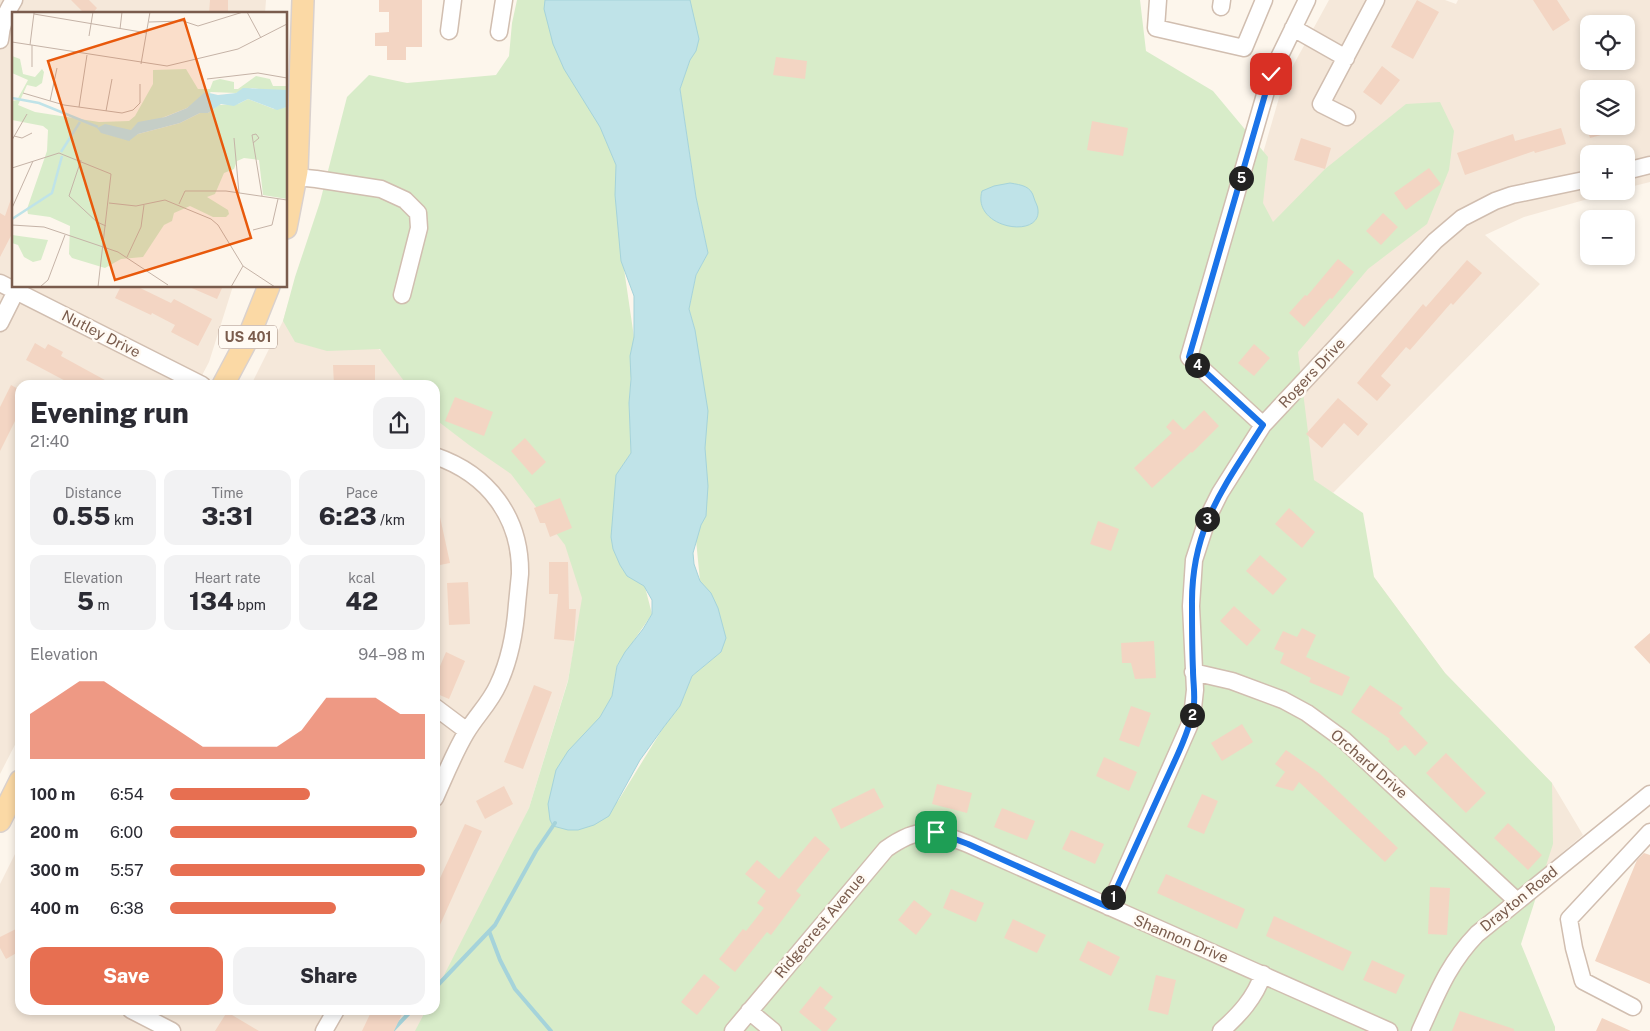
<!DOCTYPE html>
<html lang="en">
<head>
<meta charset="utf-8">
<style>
	:root { --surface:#fff; --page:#f2f2f3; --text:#2b2b33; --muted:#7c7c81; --accent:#e76f51 }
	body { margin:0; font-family:"Public Sans",sans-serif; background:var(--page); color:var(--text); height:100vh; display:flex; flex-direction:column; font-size:19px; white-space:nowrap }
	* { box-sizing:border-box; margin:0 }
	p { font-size:16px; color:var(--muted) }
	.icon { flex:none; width:28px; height:28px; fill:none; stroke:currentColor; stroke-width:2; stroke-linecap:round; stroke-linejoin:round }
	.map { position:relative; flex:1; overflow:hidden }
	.drawer { position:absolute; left:15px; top:380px; width:425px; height:635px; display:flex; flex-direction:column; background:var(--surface); border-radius:15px; box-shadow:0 2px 8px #0003 }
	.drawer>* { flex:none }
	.fabs { position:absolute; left:1580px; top:15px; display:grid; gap:10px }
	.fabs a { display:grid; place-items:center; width:55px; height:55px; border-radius:10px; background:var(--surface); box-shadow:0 2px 8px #0003; font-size:25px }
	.pin { position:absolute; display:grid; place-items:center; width:42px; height:42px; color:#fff; margin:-21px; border-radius:10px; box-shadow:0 2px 8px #0006 }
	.km { position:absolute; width:25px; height:25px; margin:-12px; border-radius:50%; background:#222; color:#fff; font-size:14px; line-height:25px; text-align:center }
	.round { display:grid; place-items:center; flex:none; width:52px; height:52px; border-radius:15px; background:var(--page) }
	.head { display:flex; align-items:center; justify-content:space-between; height:85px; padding:0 15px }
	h1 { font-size:28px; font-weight:800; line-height:38px }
	.metrics { display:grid; grid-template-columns:repeat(3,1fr); gap:8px; height:85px; padding:5px 15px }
	.metrics div { display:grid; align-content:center; border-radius:12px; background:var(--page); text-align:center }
	.metrics b { font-size:25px; font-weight:800 }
	.metrics small { font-size:14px; font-weight:400 }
	.metrics p { font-size:14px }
	.chart { height:140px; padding:10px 15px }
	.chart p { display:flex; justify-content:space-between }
	.chart svg { width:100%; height:90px; margin-top:5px; fill:var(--accent); opacity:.7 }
	.button { display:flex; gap:10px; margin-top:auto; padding:10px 15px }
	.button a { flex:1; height:58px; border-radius:15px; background:var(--accent); color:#fff; font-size:20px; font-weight:800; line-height:58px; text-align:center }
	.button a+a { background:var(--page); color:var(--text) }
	ul { padding:0 15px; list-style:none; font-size:16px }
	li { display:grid; grid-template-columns:80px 60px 1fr; align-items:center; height:38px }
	li i { height:12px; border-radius:6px; background:var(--accent) }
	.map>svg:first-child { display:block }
	.residential { fill:#f5e8da; fill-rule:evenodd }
	.green { fill:#d8ecc9 }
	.water { fill:#bfe3e8; stroke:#a5d3da }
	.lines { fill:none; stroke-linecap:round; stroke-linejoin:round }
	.stream { stroke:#a5d3da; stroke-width:4 }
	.building { fill:#f3d5c3 }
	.minor-casing { stroke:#d1beb0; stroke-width:19 }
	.major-casing { stroke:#dad1cd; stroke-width:24 }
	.minor { stroke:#fff; stroke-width:16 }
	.major { stroke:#fbd9a5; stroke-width:21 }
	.route-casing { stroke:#fff; stroke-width:10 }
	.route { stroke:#1a73e8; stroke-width:6 }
	.labels { text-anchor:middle; stroke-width:5; stroke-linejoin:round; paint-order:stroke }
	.shield { fill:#fffaf3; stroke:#a28b7f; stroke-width:1 }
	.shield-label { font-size:14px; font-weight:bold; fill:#7a5c4d }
	.street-label { font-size:15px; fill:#7a5c4d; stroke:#fffaf3 }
	.inset-river { fill:none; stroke:#bfe3e8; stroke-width:2.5 }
	.inset-road { fill:none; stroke:#c5b3a7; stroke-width:1 }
	.view { fill:#e8590c; fill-opacity:0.15; stroke:#e8590c; stroke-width:2.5 }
	.inset-edge { fill:none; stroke:#7a5c4d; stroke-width:2.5 }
</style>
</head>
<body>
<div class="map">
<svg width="1650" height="1031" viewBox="0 0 1650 1031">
	<rect width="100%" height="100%" fill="#fdf6ec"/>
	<!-- residential -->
	<path class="residential" d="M0,0H266L265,14H14V286H233L209,362L197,385H20V735L0,774Z
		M1329,0H1445L1456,4L1458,0H1650V182L1626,188V154H1589V191H1616L1524,217L1485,235L1540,284L1333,493L1314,481L1374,577L1445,673L1552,783L1583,835L1438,958L1555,1027V1031H543L1210,336L1283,84ZM1589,24H1626V61H1589ZM1589,89H1626V126H1589Z
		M288,304L609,464L568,680L529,808L435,1001V385H251L283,321Z
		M20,844V1010H431L421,1031H0V884Z"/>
	<!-- green -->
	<path class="green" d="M517,0H548L616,165L618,228L634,337L629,403L631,453L616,475L652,614L617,665L612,696L600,717L578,830L618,801L663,728L680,706L692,676L721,652L700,581L696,540L705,448L695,330L689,309L696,275L708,253L696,197L680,89L690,60L686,0H1140L1146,51L1213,91L1268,157L1263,203L1273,222L1325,169L1406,104L1440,102L1454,131L1449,170L1427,224L1368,269L1298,352L1314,480L1363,513L1374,577L1445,673L1552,783L1553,844L1521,944L1555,1027V1031H415L426,1010H435V993L529,808L568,681L582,598L565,545L511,474L469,445L435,419V385H407L380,349L327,351L295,342L283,321L295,277L320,202L347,97L369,75L407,83L496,75L509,56L512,23Z"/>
	<!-- water -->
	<path class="water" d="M545,0H690L699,39L696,51L690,60L680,89L696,197L708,253L696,275L689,309L695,330L708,411L705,448L708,486L706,516L701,525L693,553L694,564L700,581L711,593L718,608L726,638L721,652L692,676L680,706L663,728L640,760L609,816L594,825L578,830H568L553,826L550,820L548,804L556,770L568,751L600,717L612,696L617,666L625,652L643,629L652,614V600L644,586L627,576L620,565L613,549L611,537L616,475L631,453L629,403L631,379L630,356L634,337V296L621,261L615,195L616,165L600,127L564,69L553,44L544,9Z
		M1010,183C1022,185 1031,186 1034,198C1035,202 1038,206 1038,210C1041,240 971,228 982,191L994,186Z"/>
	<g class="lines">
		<!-- stream -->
		<path class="stream" d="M489,931L500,960L515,989L551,1031
			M435,988L495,925L536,851L555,823
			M392,1031L412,1010"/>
	</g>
	<!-- building -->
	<path class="building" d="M71,0H89L97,8L92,14H85Z
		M210,0H228V14H209Z
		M379,0H422V47H406V60H387V46H375V33L389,32V12H379Z
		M1417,0L1439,12L1413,59L1391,47Z
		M1533,0H1557L1570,20L1553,31Z
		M776,57L807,61L805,79L773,75Z
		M1382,66L1400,80L1381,105L1363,92Z
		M1092,121L1128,128L1123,156L1087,150Z
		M1586,126H1618L1619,130L1590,138Z
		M1561,128L1566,144L1535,153L1534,151L1465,175L1457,153L1513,134L1515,141Z
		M1301,138L1331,148L1325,169L1294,160Z
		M1429,168L1441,184L1406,210L1394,193Z
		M12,196L14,197V230L0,257V213L5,216Z
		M1383,213L1398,227L1381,245L1366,231Z
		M1338,259L1354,272L1332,299L1330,298L1304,327L1289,313L1305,295L1307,296Z
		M1467,260L1482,273L1453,305L1451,303L1410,350L1406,347L1381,376L1391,385L1377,401L1357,383L1423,304L1426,307Z
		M121,286H136L171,303L174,299L212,319L198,346L171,332L175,325L152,313L151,315L115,298Z
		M187,286H223L217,299Z
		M35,343L45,349L48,344L63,352L61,356L114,385H73L26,360Z
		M1254,344L1270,358L1254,376L1238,363Z
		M333,365H375V385H334Z
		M11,385L20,390V411L0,451V407Z
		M455,397L493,412L484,436L445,421Z
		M1338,398L1368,424L1358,436L1344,423L1322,448L1306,434Z
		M1204,410L1219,426L1192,453L1191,452L1152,488L1134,468L1172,433L1166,427L1173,419L1184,430Z
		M525,438L546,462L532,475L511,451Z
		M560,498L572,528L550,537L545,523H540L534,508Z
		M1289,508L1315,532L1302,548L1275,524Z
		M435,517H440L450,563L435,566Z
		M1098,521L1119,529L1111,551L1090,544Z
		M1260,555L1287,579L1273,595L1246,571Z
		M549,562H568L569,609H576L574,641L554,639L558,594H549Z
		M468,582L470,624L449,625L447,583Z
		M1234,606L1261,630L1247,646L1220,621Z
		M1302,628L1316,635L1306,657L1350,677L1342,696L1309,682L1311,678L1280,663L1284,653L1274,649L1283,631L1297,637Z
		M1650,633V664L1634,647Z
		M1154,641L1156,678L1135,679L1131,663H1122L1121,643Z
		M446,652L465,661L449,699L435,693V678Z
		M534,685L552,692L523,769L504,762Z
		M1370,685L1403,708L1399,713L1428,743L1415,756L1405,745L1398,751L1388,741L1390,739L1351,712Z
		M1131,706L1151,713L1139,747L1119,740Z
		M1242,724L1253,742L1222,761L1211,743Z
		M1286,750L1319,773L1398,848L1385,862L1299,782L1293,791L1275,786L1285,772L1275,764Z
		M1446,753L1486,793L1466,813L1426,773Z
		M1104,757L1137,772L1129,791L1096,776Z
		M937,784L972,793L967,813L932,804Z
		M504,786L513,804L485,819L476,801Z
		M874,788L884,807L841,829L831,809Z
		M1202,794L1218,801L1204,834L1187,827Z
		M1002,808L1035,821L1027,840L994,827Z
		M1508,823L1542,855L1528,870L1494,838Z
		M465,824L482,831L435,936V889Z
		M1071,830L1104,844L1095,864L1062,849Z
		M815,836L830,849L796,891L801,895L771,935L767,932L735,972L719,959L743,929L746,931L764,908L757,903L766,891L745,874L757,860L779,879Z
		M1644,853L1650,855V984L1595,961L1637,860Z
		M1166,874L1245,909L1237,929L1157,893Z
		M1430,887L1450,888L1447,935L1428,934Z
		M951,889L984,903L976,922L943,908Z
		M914,900L932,914L916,935L898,920Z
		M1274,916L1352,952L1343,971L1266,936Z
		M1013,919L1046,935L1037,953L1004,938Z
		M20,927V951L6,959L0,948V937Z
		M1088,941L1120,957L1111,976L1079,960Z
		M1372,960L1405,975L1396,994L1363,980Z
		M704,974L720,987L697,1015L681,1002Z
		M1156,975L1176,980L1168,1015L1148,1010Z
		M820,986L833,997L824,1008L837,1019L827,1031H822L799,1012Z
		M372,1010H404L394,1031H362Z
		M1460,1011L1514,1029V1031H1452Z
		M227,1012L259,1031H215Z
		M1602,1018L1631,1031H1596Z"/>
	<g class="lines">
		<!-- minor casing -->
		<g class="minor-casing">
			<path id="minor" d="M1158,0L1156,28L1244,48L1264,0
				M1221,7L1222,0
				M1293,28L1346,58
				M449,31L453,0
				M499,32L504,0
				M0,40C1,26 6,12 14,0
				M1347,117L1321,104L1376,0
				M1626,171L1650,165
				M286,176L316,179L381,189L405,200L418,213L419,228L402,295
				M0,283L202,385
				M0,323L16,291
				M1263,425L1189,357L1271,74L1307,0
				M435,456C488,474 521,517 520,574C519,584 518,594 517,604C515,632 510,660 498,685C490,703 476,716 466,733C454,753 445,776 435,798
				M1193,672L1232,681L1283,700L1307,713L1344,740L1517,901
				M435,707L467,731
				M1109,907L1189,726L1193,708L1195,690L1191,606L1194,560L1208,517L1220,493L1263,425L1435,241L1462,218L1495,201L1512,195L1589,179
				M1633,1007L1583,981L1574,948L1569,919L1650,832
				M131,1010L172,1031
				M749,1011L773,1031
				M324,1031L336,1010
				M733,1031L886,849C920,825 932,830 968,844L1389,1031
				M1221,1031C1239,1015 1255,998 1263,974
				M1420,1031C1437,994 1448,964 1477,934L1650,794"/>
		</g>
		<!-- major casing -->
		<g class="major-casing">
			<path id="major" d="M286,228L297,171L303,0
				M223,385L249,336L269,286
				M0,821L20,781"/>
		</g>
		<!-- minor -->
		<use href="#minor" class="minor"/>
		<!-- major -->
		<use href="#major" class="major"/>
	</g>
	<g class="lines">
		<!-- route casing -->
		<g class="route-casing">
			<path id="route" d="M936,832L968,844L1108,907C1125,869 1143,831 1160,793C1172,766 1186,740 1193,712C1196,698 1193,684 1193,670C1192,649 1192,627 1192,605C1191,528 1224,487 1263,425L1189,357L1271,74"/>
		</g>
		<!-- route -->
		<use href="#route" class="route"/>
	</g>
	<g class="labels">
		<!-- shield labels -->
		<rect class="shield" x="219" y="325.5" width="58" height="23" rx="4"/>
		<g class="shield-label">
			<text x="248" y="342">US 401</text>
		</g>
		<!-- street labels -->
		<g class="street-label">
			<text transform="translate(101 334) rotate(27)" y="5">Nutley Drive</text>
			<text transform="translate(1312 373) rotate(-47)" y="5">Rogers Drive</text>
			<text transform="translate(1369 764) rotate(41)" y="5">Orchard Drive</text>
			<text transform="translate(1519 899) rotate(-39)" y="5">Drayton Road</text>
			<text transform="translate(820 926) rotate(-50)" y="5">Ridgecrest Avenue</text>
			<text transform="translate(1181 939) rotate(23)" y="5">Shannon Drive</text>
		</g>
	</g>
	<!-- overview -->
	<g transform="translate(12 12)">
		<rect width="275" height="275" fill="#fdf6ec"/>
		<path d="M0,44L8,47L11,62L23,65L30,57L32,60L30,71L24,75L15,73L6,93L23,100L87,110L117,109L123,104L141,72V58L174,57L186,77H198L201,69L208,67L222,70V77H226L244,64L258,67L261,74H275V78L260,79L240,76L224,81L199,80L175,96L117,119L86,117L111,126L168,111L188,101H196L207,93L226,92L236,87L262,97L275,95V187L251,183L247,148L232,146L225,149L222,157L212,161L203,182L195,185L216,198L217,202L214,205H201L178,194L162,201L160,209L152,213L131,245L109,247L93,256L60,246L57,242L58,214L38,205L16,202L15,197L35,139L36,118L31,114L0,108V89L5,88L16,68L0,61ZM0,223L36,228L29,248L21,250L12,245L6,233L0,231Z" fill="#d8ecc9"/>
		<path d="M231,76L275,78V95L265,98L236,87L222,94L209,92L196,101H188L168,111L126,122L117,129L89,121L85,116L93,112L119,118L126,110L153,105L175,96L193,80L206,83L224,81Z" fill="#bfe3e8"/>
		<path class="inset-river" d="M0,86L27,91L86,115M49,140L68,110M0,207L40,181L50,144"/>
		<path class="inset-road" d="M235,0L249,26M22,2L135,21M137,10L171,9L186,14L231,0M108,17L110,0M77,24L81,0M0,30L155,54L226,37L275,12M18,33L22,1M129,52L138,0M20,55V33M195,67L246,61L275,66M11,81L52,93L110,101L121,98L128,91V72M38,89L45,56M67,95L75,43M94,99L100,67M2,124L10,126L20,121M222,126L227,181M0,128L15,102M241,131L247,126L244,122L240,123L250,184M69,148L57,184L85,210L94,214M0,156L47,141L99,162L86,275M97,191L124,194L153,188L199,207L206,213L231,254L263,275M167,192L173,179H214L275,188M0,196L21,149M0,213L32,215L106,240L156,273M241,218L260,213L266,187M115,245L129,215L132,193M28,275L36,268L53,223M219,275L231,254"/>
		<path class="view" d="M172,7L239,226L103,268L36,49Z"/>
		<rect width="275" height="275" class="inset-edge"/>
	</g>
</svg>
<div class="fabs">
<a><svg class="icon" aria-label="locate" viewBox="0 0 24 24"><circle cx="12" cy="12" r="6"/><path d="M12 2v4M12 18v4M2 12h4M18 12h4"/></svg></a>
<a><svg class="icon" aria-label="layers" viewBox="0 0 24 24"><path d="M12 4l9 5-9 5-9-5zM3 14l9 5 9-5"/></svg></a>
<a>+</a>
<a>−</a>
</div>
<div class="pin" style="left:936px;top:832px;background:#1e9e55"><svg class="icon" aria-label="arrive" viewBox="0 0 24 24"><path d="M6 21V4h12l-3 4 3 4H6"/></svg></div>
<div class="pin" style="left:1271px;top:74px;background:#d93025"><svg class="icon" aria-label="check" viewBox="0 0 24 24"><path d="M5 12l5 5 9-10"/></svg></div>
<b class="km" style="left:1113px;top:897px">1</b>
<b class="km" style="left:1192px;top:715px">2</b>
<b class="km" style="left:1207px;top:519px">3</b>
<b class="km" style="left:1197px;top:365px">4</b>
<b class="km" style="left:1241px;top:178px">5</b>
<section class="drawer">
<div class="head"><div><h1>Evening run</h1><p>21:40</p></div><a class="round"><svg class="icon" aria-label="share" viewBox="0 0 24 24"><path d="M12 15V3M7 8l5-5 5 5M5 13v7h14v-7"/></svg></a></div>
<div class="metrics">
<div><p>Distance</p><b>0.55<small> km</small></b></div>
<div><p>Time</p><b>3:31</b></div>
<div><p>Pace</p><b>6:23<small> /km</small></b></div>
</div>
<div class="metrics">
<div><p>Elevation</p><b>5<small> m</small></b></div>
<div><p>Heart rate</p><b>134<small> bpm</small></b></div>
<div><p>kcal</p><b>42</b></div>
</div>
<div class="chart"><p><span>Elevation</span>94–98 m</p>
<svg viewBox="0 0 160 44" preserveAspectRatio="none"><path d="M0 44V22L10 14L20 6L30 6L40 14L50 22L60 30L70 38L80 38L90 38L100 38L110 30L120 14L130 14L140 14L150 22L160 22V44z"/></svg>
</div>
<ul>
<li><b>100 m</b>6:54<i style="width:55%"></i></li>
<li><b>200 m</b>6:00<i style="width:97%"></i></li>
<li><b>300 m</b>5:57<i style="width:100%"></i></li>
<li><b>400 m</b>6:38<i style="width:65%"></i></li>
</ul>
<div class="button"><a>Save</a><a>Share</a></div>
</section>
</div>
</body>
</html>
